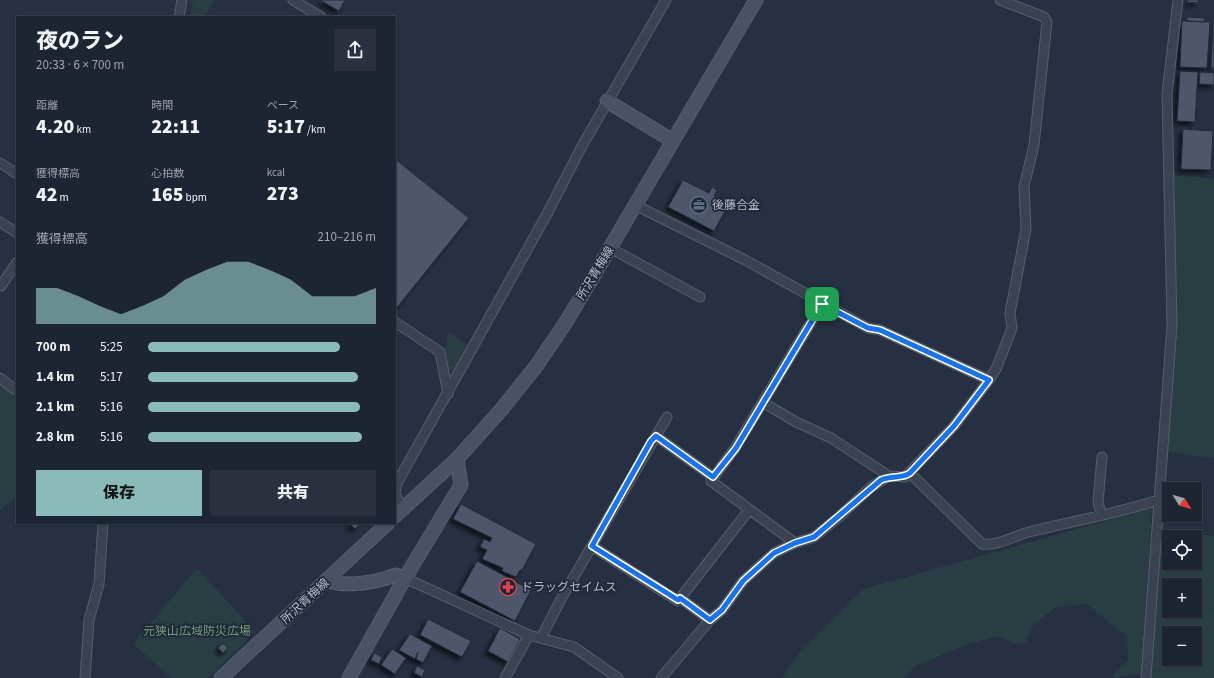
<!DOCTYPE html>
<html lang="ja">
<head>
<meta charset="utf-8">
<style>
	:root { --surface:#1d2432; --page:#2a303e; --text:#f1f3f6; --muted:#a0a4ac; --line:#3b414d; --accent:#8bbbb9 }
	body { margin:0; font-family:"Source Sans 3","Noto Sans JP",sans-serif; background:var(--page); color:var(--text); height:100vh; display:flex; flex-direction:column; font-size:15px; white-space:nowrap }
	* { box-sizing:border-box; margin:0 }
	p { font-size:13px; color:var(--muted) }
	.icon { flex:none; width:22px; height:22px; fill:none; stroke:currentColor; stroke-width:2; stroke-linecap:round; stroke-linejoin:round }
	.map { position:relative; flex:1; overflow:hidden }
	.drawer { position:absolute; left:16px; top:16px; width:380px; height:508px; display:flex; flex-direction:column; background:var(--surface); border-radius:0px; box-shadow:0 1px 3px #0004,0 0 0 1px var(--line) }
	.drawer>* { flex:none }
	.needle { width:26px; rotate:127deg }
	.buttons { position:absolute; left:1162px; top:482px; display:grid; gap:8px }
	.buttons a { display:grid; place-items:center; width:40px; height:40px; border-radius:0px; background:var(--surface); box-shadow:0 1px 3px #0004,0 0 0 1px var(--line); font-size:20px }
	.pin { position:absolute; display:grid; place-items:center; width:34px; height:34px; color:#fff; margin:-17px; border-radius:8px; box-shadow:0 2px 6px #0006 }
	.round { display:grid; place-items:center; flex:none; width:42px; height:42px; border-radius:0px; background:var(--page) }
	.summary { display:flex; align-items:center; justify-content:space-between; height:68px; padding:0 20px }
	h1 { font-size:22px; font-weight:800; line-height:30px }
	.figures { display:grid; grid-template-columns:repeat(3,1fr); gap:6px; height:68px; padding:4px 20px }
	.figures div { display:grid; align-content:center }
	.figures b { font-size:20px; font-weight:800 }
	.figures small { font-size:11px; font-weight:400 }
	.figures p { font-size:11px }
	.chart { height:112px; padding:8px 20px }
	.chart p { display:flex; justify-content:space-between }
	.chart svg { width:100%; height:72px; margin-top:4px; fill:var(--accent); opacity:.7 }
	.action { display:flex; gap:8px; margin-top:auto; padding:8px 20px }
	.action a { flex:1; height:46px; border-radius:0px; background:var(--accent); color:#111; font-size:16px; font-weight:800; line-height:46px; text-align:center }
	.action a+a { background:var(--page); color:var(--text) }
	ul { padding:0 20px; list-style:none; font-size:13px }
	li { display:grid; grid-template-columns:64px 48px 1fr; align-items:center; height:30px }
	li i { height:10px; border-radius:5px; background:var(--accent) }
	.map>svg:first-child { display:block }
	.green { fill:#293e43; fill-rule:evenodd }
	.building { fill:#4d576b; stroke:#222a39; filter:url(#shadow) }
	.lines { fill:none; stroke-linecap:round; stroke-linejoin:round }
	.street-casing { stroke:#565e6c; stroke-width:11 }
	.secondary-casing { stroke:#565e6c; stroke-width:15 }
	.street { stroke:#3b4352; stroke-width:9 }
	.secondary { stroke:#495165; stroke-width:13 }
	.route-casing { stroke:#fff; stroke-width:8 }
	.route { stroke:#1a73e8; stroke-width:5 }
	.labels { text-anchor:middle; stroke-width:3.5; stroke-linejoin:round; paint-order:stroke }
	.poi-label { font-size:12px; fill:#b8becc; stroke:#202837; text-anchor:start }
	.street-label { font-size:12px; fill:#b8becc; stroke:#202837 }
	.park-label { font-size:12px; fill:#709c7d; stroke:#202837 }
</style>
</head>
<body>
<div class="map">
<svg width="1214" height="678" viewBox="0 0 1214 678">
	<defs>
		<filter id="shadow"><feDropShadow dx="-3.5" dy="3.5" stdDeviation="2" flood-color="#0009"/></filter>
	</defs>
	<rect width="100%" height="100%" fill="#273042"/>
	<!-- green -->
	<path class="green" d="M193,0H214L204,17H190Z
		M1174,175L1214,179V458L1167,452L1177,324Z
		M448,332L469,346L455,371L447,370L445,350Z
		M0,385L12,394L17,393V496L0,510Z
		M1152,508L1141,673L1115,678L1113,674L1128,661L1127,636L1086,604L1056,607L1033,625L1026,642L1015,644L997,636L968,644L916,666L903,678H782L800,651L864,589Z
		M1159,529L1214,536V609H1207L1214,610V678H1150ZM1169,537H1195V563H1169ZM1169,585H1195V611H1169ZM1169,633H1195V659H1169Z
		M197,568L255,632L208,678H172L133,644Z"/>
	<!-- building -->
	<path class="building" d="M320,0H345L339,11Z
		M1187,0H1199L1198,3L1187,2Z
		M1187,17L1205,18L1204,22L1187,21Z
		M1182,21L1210,22L1207,68L1180,67Z
		M1213,23H1214V68H1211Z
		M1180,71L1198,72L1195,122L1177,121Z
		M1200,72L1214,73V85L1199,84Z
		M1183,129L1213,131L1211,170L1181,169Z
		M395,159L469,218L395,310Z
		M683,180L709,193L712,187L717,190L714,196L729,204L714,231L668,207Z
		M461,504L536,544L522,570H520L516,577L502,571L503,568L482,559L487,550L480,547L484,539L490,542L492,538L453,519Z
		M349,523H361L355,529Z
		M477,561L531,590L515,621L460,592Z
		M428,619L471,641L462,657L420,635Z
		M500,628L520,639L508,662L488,651Z
		M410,634L432,646L423,663L416,659L418,652L415,659L399,650Z
		M223,643L228,648L223,653L218,648Z
		M392,649L406,658L395,674L381,665Z
		M374,653L382,657L379,664L371,660Z
		M417,666L425,670L422,677L414,673Z"/>
	<g class="lines">
		<!-- street casing -->
		<g class="street-casing">
			<path id="street" d="M293,0L321,17
				M179,17L182,0
				M0,163L17,174
				M635,205L745,260L868,328L880,330L989,380
				M0,222L17,233
				M610,248L700,297
				M1,286L17,262
				M395,322L440,352L448,394
				M0,378L14,389L17,388
				M764,403L796,422L831,438L889,476L905,477L954,426L989,380L997,367L1012,328L1010,313L1026,229L1024,187L1034,145L1047,22L1044,17L1000,0
				M656,436L713,477
				M910,473L982,544C999,546 1013,536 1029,532C1072,521 1116,514 1158,500
				M395,492L397,483L547,214L582,146L666,0
				M395,494L403,509
				M1101,514L1098,502L1102,457
				M795,543L711,481L735,448L822,304
				M592,546L678,601L749,510
				M405,578L529,635L574,647L618,678
				M680,598L710,620
				M541,638L561,599L667,417
				M85,678L89,620L99,584L103,523
				M505,678L529,635
				M661,678L710,620L722,610L743,581L774,553L795,543L814,537L839,517L871,487L889,476
				M1146,678L1172,325L1167,94L1178,0"/>
		</g>
		<!-- secondary casing -->
		<g class="secondary-casing">
			<path id="secondary" d="M607,101L673,141
				M395,516L457,459L501,410L537,365L566,322L594,275L756,0
				M326,581C349,587 374,583 396,575L405,578
				M221,678L388,523
				M349,678L405,578L461,485L457,459"/>
		</g>
		<!-- street -->
		<use href="#street" class="street"/>
		<!-- secondary -->
		<use href="#secondary" class="secondary"/>
	</g>
	<g class="lines">
		<!-- route casing -->
		<g class="route-casing">
			<path id="route" d="M822,304L868,328L880,330L989,380L954,426L910,473C902,479 892,475 881,480L814,537L795,543L774,553L743,581L722,610L710,620L680,598L678,600L592,546L651,441L656,436L713,477L736,448Z"/>
		</g>
		<!-- route -->
		<use href="#route" class="route"/>
	</g>
	<!-- icons -->
	<defs>
		<g id="office-ring" transform="scale(0.9)"><circle r="9.5" fill="#202837" stroke="#5c6f8a" stroke-width="1.5"/><path d="M-6-3h4V-5.5h4V-3h4V5H-6ZM-1-4.5V-3h2v-1.5ZM-6 0V1H6V0Z" fill="#5c6f8a"/></g>
		<g id="pharmacy-ring" transform="scale(0.9)"><circle r="9.5" fill="#202837" stroke="#e0444e" stroke-width="1.5"/><path d="M-2-6h4v4h4v4h-4v4h-4v-4h-4v-4h4Z" fill="#e0444e"/></g>
	</defs>
	<g fill-rule="evenodd">
		<use href="#office-ring" x="699" y="205"/>
		<use href="#pharmacy-ring" x="508" y="587"/>
	</g>
	<g class="labels">
		<!-- poi labels -->
		<g class="poi-label">
			<text x="712" y="209">後藤合金</text>
			<text x="521" y="591">ドラッグセイムス</text>
		</g>
		<!-- street labels -->
		<g class="street-label">
			<text transform="translate(595 273) rotate(-59)" y="4">所沢青梅線</text>
			<text transform="translate(305 601) rotate(-43)" y="4">所沢青梅線</text>
		</g>
		<!-- park labels -->
		<g class="park-label">
			<text x="197" y="635">元狭山広域防災広場</text>
		</g>
	</g>
</svg>
<div class="buttons">
<a><svg class="needle" viewBox="-14 -14 28 28"><path d="M0-13l5 13h-10z" fill="#e53935"/><path d="M0 13l5-13h-10z" fill="#a0a4ac"/></svg></a>
<a><svg class="icon" aria-label="locate" viewBox="0 0 24 24"><circle cx="12" cy="12" r="6"/><path d="M12 2v4M12 18v4M2 12h4M18 12h4"/></svg></a>
<a>+</a>
<a>−</a>
</div>
<div class="pin" style="left:822px;top:304px;background:#1e9e55"><svg class="icon" aria-label="arrive" viewBox="0 0 24 24"><path d="M6 21V4h12l-3 4 3 4H6"/></svg></div>
<section class="drawer">
<div class="summary"><div><h1>夜のラン</h1><p>20:33 · 6 × 700 m</p></div><a class="round"><svg class="icon" aria-label="share" viewBox="0 0 24 24"><path d="M12 15V3M7 8l5-5 5 5M5 13v7h14v-7"/></svg></a></div>
<div class="figures">
<div><p>距離</p><b>4.20<small> km</small></b></div>
<div><p>時間</p><b>22:11</b></div>
<div><p>ペース</p><b>5:17<small> /km</small></b></div>
</div>
<div class="figures">
<div><p>獲得標高</p><b>42<small> m</small></b></div>
<div><p>心拍数</p><b>165<small> bpm</small></b></div>
<div><p>kcal</p><b>273</b></div>
</div>
<div class="chart"><p><span>獲得標高</span>210–216 m</p>
<svg viewBox="0 0 160 44" preserveAspectRatio="none"><path d="M0 44V22L10 22L20 27L30 33L40 38L50 33L60 27L70 17L80 11L90 6L100 6L110 11L120 17L130 27L140 27L150 27L160 22V44z"/></svg>
</div>
<ul>
<li><b>700 m</b>5:25<i style="width:84%"></i></li>
<li><b>1.4 km</b>5:17<i style="width:92%"></i></li>
<li><b>2.1 km</b>5:16<i style="width:93%"></i></li>
<li><b>2.8 km</b>5:16<i style="width:94%"></i></li>
</ul>
<div class="action"><a>保存</a><a>共有</a></div>
</section>
</div>
</body>
</html>
